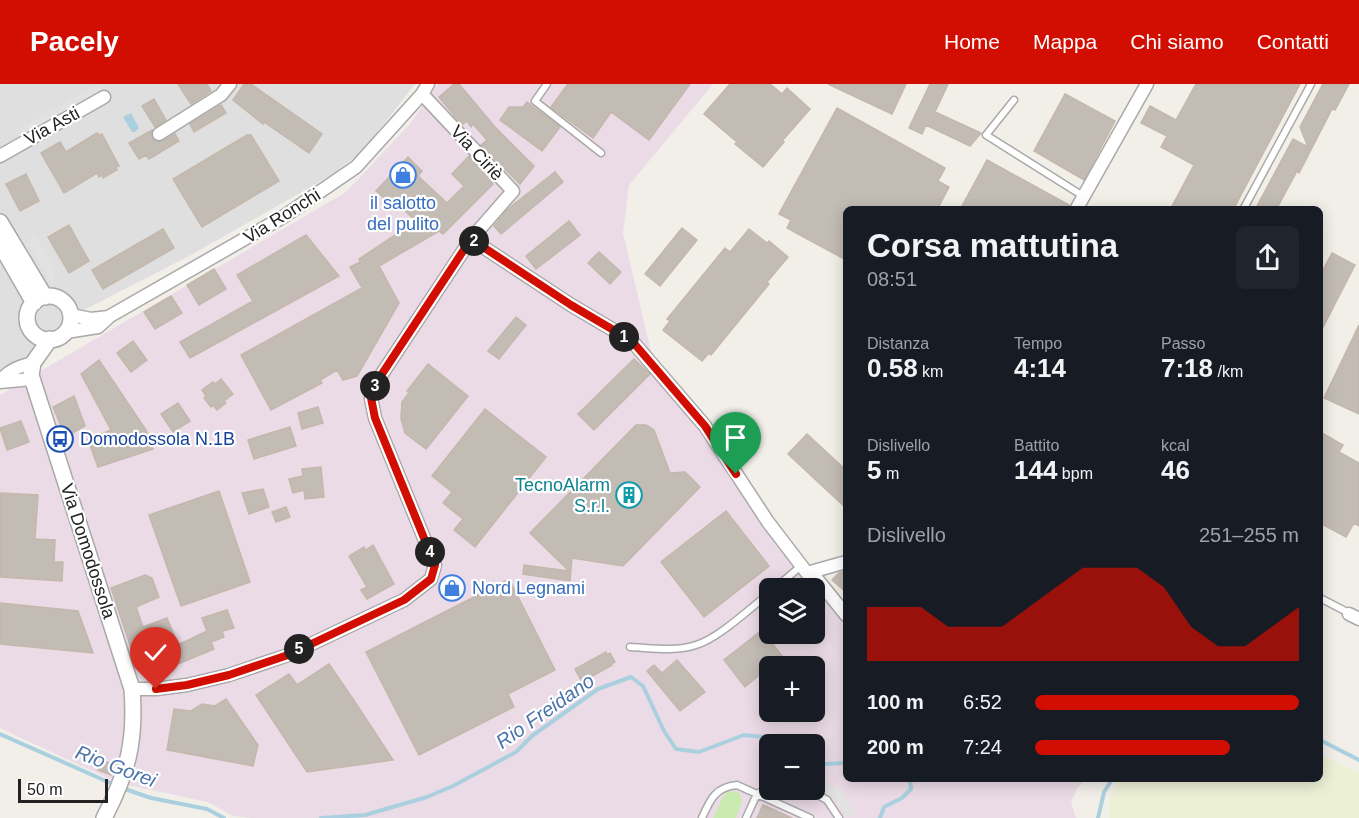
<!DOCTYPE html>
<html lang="it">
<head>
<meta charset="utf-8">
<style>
	:root { --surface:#171b24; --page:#20242c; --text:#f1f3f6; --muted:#9ea1a6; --accent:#d20d01 }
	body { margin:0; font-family:Arial,sans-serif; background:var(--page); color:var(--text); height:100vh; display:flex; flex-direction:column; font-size:22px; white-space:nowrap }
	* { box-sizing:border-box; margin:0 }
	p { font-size:20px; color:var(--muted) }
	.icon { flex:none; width:33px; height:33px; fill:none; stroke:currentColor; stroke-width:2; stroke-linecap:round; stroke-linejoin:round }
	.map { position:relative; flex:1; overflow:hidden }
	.details { position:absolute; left:843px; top:122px; width:480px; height:576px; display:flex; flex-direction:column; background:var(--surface); border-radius:9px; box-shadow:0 3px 15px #0003 }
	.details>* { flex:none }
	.controls { position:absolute; left:759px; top:494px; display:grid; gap:12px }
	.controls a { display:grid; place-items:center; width:66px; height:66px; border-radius:9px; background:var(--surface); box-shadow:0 3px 15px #0003; font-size:30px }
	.scale { position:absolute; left:18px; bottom:15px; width:90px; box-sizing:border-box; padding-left:6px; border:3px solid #222; border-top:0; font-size:16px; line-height:21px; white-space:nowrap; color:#222; -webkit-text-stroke:4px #fff; paint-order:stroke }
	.pin { position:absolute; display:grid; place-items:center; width:51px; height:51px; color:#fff; margin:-62px -26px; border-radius:50% 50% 50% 0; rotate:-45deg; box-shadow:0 0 6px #0007 }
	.pin .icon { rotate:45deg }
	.km { position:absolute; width:30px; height:30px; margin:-15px; border-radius:50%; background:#222; color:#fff; font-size:16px; line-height:30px; text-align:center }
	.round { display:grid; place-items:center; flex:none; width:63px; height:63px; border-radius:9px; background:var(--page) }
	.summary { display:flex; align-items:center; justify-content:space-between; height:102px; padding:0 24px }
	h1 { font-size:33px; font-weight:700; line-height:45px }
	.stats { display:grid; grid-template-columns:repeat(3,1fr); gap:9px; height:102px; padding:6px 24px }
	.stats div { display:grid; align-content:center }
	.stats b { font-size:26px; font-weight:700 }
	.stats small { font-size:16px; font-weight:400 }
	.stats p { font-size:16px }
	.chart { height:168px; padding:12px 24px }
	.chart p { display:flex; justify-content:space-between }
	.chart svg { width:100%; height:108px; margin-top:6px; fill:var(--accent); opacity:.7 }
	ul { padding:0 24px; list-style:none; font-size:20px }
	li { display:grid; grid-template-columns:96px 72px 1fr; align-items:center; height:45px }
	li i { height:15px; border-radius:8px; background:var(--accent) }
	header { display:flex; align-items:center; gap:36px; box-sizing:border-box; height:84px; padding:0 30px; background:var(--accent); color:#fff }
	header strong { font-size:28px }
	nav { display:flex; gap:33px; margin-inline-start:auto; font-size:21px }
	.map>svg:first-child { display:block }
	.residential { fill:#e0dfdf }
	.industrial { fill:#ebdbe7; fill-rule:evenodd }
	.farmland { fill:#ecf0d5 }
	.grass { fill:#caebb0 }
	.parking { fill:#e2e2e2 }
	.water { fill:#aad0df }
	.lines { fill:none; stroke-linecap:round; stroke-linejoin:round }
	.stream { stroke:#aad0df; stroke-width:4 }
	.building { fill:#c3bcb5; stroke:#c4b7ab; stroke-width:1.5 }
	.service-casing { stroke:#a9a9a9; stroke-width:9 }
	.minor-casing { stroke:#a9a9a9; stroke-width:15 }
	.tertiary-casing { stroke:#a9a9a9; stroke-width:18 }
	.service { stroke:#fff; stroke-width:6 }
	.minor { stroke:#fff; stroke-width:12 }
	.tertiary { stroke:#fff; stroke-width:15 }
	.route-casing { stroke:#fff; stroke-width:12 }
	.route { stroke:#d20d01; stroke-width:8 }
	.labels { text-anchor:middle; stroke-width:4.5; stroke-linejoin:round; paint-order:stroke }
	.street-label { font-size:18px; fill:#222; stroke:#fff }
	.shop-label { font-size:18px; fill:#366cbe; stroke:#fff }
	.transit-label { font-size:18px; fill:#164399; stroke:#fff; text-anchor:start }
	.culture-label { font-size:18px; fill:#0d838f; stroke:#fff; text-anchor:end }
	.water-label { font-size:20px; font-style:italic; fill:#4b75aa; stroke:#fff }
</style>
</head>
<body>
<header>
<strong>Pacely</strong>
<nav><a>Home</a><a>Mappa</a><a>Chi siamo</a><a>Contatti</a></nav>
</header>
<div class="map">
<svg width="1359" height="734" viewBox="0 0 1359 734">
	<rect width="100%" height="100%" fill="#f2efe9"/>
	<!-- residential -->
	<path class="residential" d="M0,0H415L362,68L328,93L191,171L84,226L35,268L0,286Z"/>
	<!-- industrial -->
	<path class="industrial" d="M438,0H713L629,101L623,149L653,276L774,438L846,524V694L1087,695L1078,703L1071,718L1076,734H252L233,732L208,718L118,699L0,644V311L346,108L409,41ZM770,504H814V549H770ZM770,582H814V627H770ZM770,660H814V705H770Z"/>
	<!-- farmland -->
	<path class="farmland" d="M1320,671L1359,689V734H1109L1111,713L1120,695L1320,694Z"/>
	<!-- grass -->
	<path class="grass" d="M736,707L740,710L742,718L736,734H713L724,711L727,708Z"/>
	<!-- parking -->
	<path class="parking" d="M99,0L105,8L21,56L15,47Z
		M34,149L56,186L52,199L30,162Z
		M815,691L837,704L850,719L856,731L847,734L840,722L829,711L815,702Z"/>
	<!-- water -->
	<path class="water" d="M131,29L139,44L135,48H132L123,33Z"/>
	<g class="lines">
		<!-- stream -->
		<path class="stream" d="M0,650L115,701
			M1320,656L1359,676
			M814,675L824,680L846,679
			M122,704L151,714L207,725L224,734
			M321,734L365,731L427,713L453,702L516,668L532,652L598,605L631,593L643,602L664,647L676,665L699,668L744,651L775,654L786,660
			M880,734L884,723L902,714L911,705L910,694
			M1098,734L1104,708L1113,694"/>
	</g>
	<!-- building -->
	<path class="building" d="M178,0H207L211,7L191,20Z
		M244,0H251L322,50L309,69L264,38L263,40L233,16Z
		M454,0H459L495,43L534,82L520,100L481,61L487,56L473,40L471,43L467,37L462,41L439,13Z
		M568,0H690L649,56L611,28L593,54L551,23Z
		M730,0H770L782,10L787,4L810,25L782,57L784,58L763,83L735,60L737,58L704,30Z
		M828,0H906L892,30Z
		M930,0H948L935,28L981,49L970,62L926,41L922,50L909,44Z
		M1196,0H1300L1234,124H1171L1194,81L1161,63L1167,52L1141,39L1150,22L1176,36Z
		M1323,0H1349L1335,26L1332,25L1299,89L1297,87L1277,124H1256L1293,55L1308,63L1300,43Z
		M1065,10L1115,37L1084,96L1034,67Z
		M154,15L166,36L155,43L142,22Z
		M527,18L560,43L542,67L500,36L509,23H523Z
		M221,21L226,29L194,48L190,40Z
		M837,24L945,84L938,97L949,103L938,124H846V176L787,144L791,136L779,130Z
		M152,46V54L156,57H163L175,50L179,57L149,75L146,71L139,75L129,59Z
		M97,49L100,51L102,50L119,82L116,83L117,86L103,94L102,91L99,93L97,89L64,109L41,69L60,58L66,68Z
		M247,51H251L279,97L202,143L173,95Z
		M469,72L493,100L443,150L439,147L379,182L399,219L357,292L343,296L337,286L320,296L322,299L271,326L241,271L362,204L350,183L360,178L359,175L416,137L394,117L391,120L376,107L408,73L422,87L418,92L447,119L464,102L452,90Z
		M987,76L1069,121V124H961Z
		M555,88L563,98L501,150L494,142L508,125Z
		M26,90L39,117L20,127L6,100Z
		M569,137L580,151L536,185L526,172Z
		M69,141L89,177L69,189L48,153Z
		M682,144L697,156L660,202L645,190Z
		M163,145L174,164L103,205L92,186Z
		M749,145L767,159L769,157L788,173L767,198L769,200L711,271L709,269L702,277L663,246L670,237L667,235L725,164L730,168Z
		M306,151L339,192L190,274L180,258L253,217L237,191Z
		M599,168L621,188L610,200L588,179Z
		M1332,169L1355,181L1320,249V192Z
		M214,185L226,205L199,221L187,201Z
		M171,212L182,229L155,245L144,228Z
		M516,233L526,241L499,275L488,267Z
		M1359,241V330L1324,314Z
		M133,257L147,276L131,288L117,269Z
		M634,275L650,290L594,346L578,330Z
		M99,276L146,346L153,365L98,383L88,356L111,346L81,290Z
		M428,280L468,312L426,365L405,349L401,335L402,318L409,309L407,307Z
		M221,295L233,310L224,317L226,319L217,326L213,321L211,323L204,314L206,312L202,306L213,298L215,300Z
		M74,312L85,342L69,351L64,342H61L53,323Z
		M178,319L190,337L173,348L161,330Z
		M318,323L323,339L302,345L298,329Z
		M485,325L546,373L475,463L454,446L463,435L443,419L452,408L432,392Z
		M21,337L29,358L7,366L0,344Z
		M636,341H646L654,346L670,389L685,388L700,403L623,482L572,474L570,497L523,490L524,481L569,487L530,449Z
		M290,343L296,362L254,375L248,356Z
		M1320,348L1343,361L1339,368L1359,379V442L1354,439L1346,453L1320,439Z
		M807,350L846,386V424L788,370Z
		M321,383L324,413L305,415L304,406L293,409L289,395L303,392L302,385Z
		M263,405L269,423L249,430L242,409Z
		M219,407L250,498L181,522L149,431Z
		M0,409L38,411L35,455L55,456L54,478H63L62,497L0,493Z
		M286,423L290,433L276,438L272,428Z
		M726,427L769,482L704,533L661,478Z
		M373,461L394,500L367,515L361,506L367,503L349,472L364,463L366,466Z
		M846,487V508L832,496L839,489Z
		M145,491L152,494L159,513L136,523L143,543L167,534L178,561L207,547L202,534L227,526L234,544L222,547L224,553L211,558L214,565L173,582L170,575L145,584L143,580L137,582L111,504Z
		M509,495L555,586L508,610L514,623L419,671L366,568Z
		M0,519L78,527L93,569L0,560Z
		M762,546L783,573L770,582L745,603L724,576Z
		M606,568L607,571L610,569L615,578L611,580L612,581L582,598L575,585Z
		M677,576L705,608L680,627L647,587L654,581L662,589Z
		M329,580L355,618L393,676L307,688L256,611L289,590L297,601Z
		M226,615L258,661L253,682L167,666L174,625L191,627L202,620L215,622Z
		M102,676L114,681L111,691L98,686Z
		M763,721L792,734H757Z"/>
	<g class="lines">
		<!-- service casing -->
		<g class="service-casing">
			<path id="service" d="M547,0L535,17L601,69
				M1014,16L986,51L1083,112
				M1244,124L1311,0
				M775,504L801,482
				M1320,514L1349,529
				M630,563C652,564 675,568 696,561C719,554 750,524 770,509
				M807,705L827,716L839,734
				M702,734C710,716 715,703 737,701L810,734
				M746,734L757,710L770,703"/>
		</g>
		<!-- minor casing -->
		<g class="minor-casing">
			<path id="minor" d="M159,50L221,11L230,0
				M0,72L104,13
				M1077,124L1147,0
				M471,155L571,221L632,257L705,342L768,438L807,489L817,495L846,531
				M71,231L91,235L109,233
				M66,248L98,243L110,232L283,133L356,83L422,10L428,0
				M0,297C9,286 20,282 33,279
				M0,298L32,295
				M807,489L846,478
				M1349,530L1359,535
				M132,605H156L187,601L229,591L288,571L404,516L431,495L435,481L375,334L371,314L376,299L471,155L513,107L422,10"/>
		</g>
		<!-- tertiary casing -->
		<g class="tertiary-casing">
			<path id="tertiary" d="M0,138L45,213
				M0,160L34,219
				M27 234a22 22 0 1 1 44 0a22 22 0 1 1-44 0Z
				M50,255L33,279L31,291L132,605C136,657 128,688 104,734"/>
		</g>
		<!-- service -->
		<use href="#service" class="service"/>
		<!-- minor -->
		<use href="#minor" class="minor"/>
		<!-- tertiary -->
		<use href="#tertiary" class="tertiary"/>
	</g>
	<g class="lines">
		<!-- route casing -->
		<g class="route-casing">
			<path id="route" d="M156,605L187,601L229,591L288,571L404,516L431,495L435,481L375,334L371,314L376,299L471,155L571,221L632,257L705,342L736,390"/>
		</g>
		<!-- route -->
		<use href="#route" class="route"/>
	</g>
	<!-- icons -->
	<defs>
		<g id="shop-ring" transform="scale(1.35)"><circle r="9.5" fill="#fff" stroke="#3f7fe0" stroke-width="1.5"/><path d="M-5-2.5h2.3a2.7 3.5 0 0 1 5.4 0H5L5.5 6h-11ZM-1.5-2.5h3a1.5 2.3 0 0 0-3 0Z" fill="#3f7fe0"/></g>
		<g id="bus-ring" transform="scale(1.35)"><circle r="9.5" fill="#fff" stroke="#1a4fb4" stroke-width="1.5"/><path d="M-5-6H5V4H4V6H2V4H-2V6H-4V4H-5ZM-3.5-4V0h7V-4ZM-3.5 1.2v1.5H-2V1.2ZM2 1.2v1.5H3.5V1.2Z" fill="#1a4fb4"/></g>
		<g id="building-ring" transform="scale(1.35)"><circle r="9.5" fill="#fff" stroke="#0f9aa8" stroke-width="1.5"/><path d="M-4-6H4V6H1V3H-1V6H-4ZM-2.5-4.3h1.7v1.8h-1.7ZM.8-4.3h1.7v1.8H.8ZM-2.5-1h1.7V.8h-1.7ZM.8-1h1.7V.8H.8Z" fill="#0f9aa8"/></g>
	</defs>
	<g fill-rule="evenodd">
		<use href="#shop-ring" x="403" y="91"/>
		<use href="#bus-ring" x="60" y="355"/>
		<use href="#building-ring" x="629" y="411"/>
		<use href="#shop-ring" x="452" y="504"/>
	</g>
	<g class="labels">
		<!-- street labels -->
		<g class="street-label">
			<text transform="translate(52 42) rotate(-29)" y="6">Via Asti</text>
			<text transform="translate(477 69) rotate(47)" y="6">Via Ciriè</text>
			<text transform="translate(282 132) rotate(-32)" y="6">Via Ronchi</text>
			<text transform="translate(88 467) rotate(72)" y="6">Via Domodossola</text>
		</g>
		<!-- shop labels -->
		<g class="shop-label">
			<text x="403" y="125">il salotto<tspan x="403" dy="21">del pulito</tspan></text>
			<text x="472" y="510" text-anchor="start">Nord Legnami</text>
		</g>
		<!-- transit labels -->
		<g class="transit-label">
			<text x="80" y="361">Domodossola N.1B</text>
		</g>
		<!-- culture labels -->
		<g class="culture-label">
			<text x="610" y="407">TecnoAlarm<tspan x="610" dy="21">S.r.l.</tspan></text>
		</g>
		<!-- water labels -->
		<g class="water-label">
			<text transform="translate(545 627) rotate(-35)" y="7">Rio Freidano</text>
			<text transform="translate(116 682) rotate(21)" y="7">Rio Gorei</text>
		</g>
	</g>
</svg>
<div class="controls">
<a><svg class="icon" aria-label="layers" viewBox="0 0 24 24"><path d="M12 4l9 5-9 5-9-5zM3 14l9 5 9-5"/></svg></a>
<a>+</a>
<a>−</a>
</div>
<div class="scale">50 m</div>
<div class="pin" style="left:736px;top:390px;background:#1e9e55"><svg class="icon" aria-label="arrive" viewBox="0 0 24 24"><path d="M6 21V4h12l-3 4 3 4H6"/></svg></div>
<div class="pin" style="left:156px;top:605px;background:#d93025"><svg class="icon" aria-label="check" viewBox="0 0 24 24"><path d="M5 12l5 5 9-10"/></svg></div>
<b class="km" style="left:624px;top:253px">1</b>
<b class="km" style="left:474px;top:157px">2</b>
<b class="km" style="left:375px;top:302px">3</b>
<b class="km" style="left:430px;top:468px">4</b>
<b class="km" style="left:299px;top:565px">5</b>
<section class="details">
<div class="summary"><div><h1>Corsa mattutina</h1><p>08:51</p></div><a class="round"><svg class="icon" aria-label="share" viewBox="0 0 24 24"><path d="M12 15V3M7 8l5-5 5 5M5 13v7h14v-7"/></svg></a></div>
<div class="stats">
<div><p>Distanza</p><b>0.58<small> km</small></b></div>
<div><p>Tempo</p><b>4:14</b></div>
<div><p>Passo</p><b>7:18<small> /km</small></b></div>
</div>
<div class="stats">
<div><p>Dislivello</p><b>5<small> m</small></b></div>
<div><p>Battito</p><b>144<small> bpm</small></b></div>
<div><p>kcal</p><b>46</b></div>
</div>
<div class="chart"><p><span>Dislivello</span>251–255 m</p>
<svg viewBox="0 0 160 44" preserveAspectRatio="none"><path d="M0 44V22L10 22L20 22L30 30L40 30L50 30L60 22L70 14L80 6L90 6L100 6L110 14L120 30L130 38L140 38L150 30L160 22V44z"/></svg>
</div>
<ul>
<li><b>100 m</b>6:52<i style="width:100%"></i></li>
<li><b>200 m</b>7:24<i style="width:74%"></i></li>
</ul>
</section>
</div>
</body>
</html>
